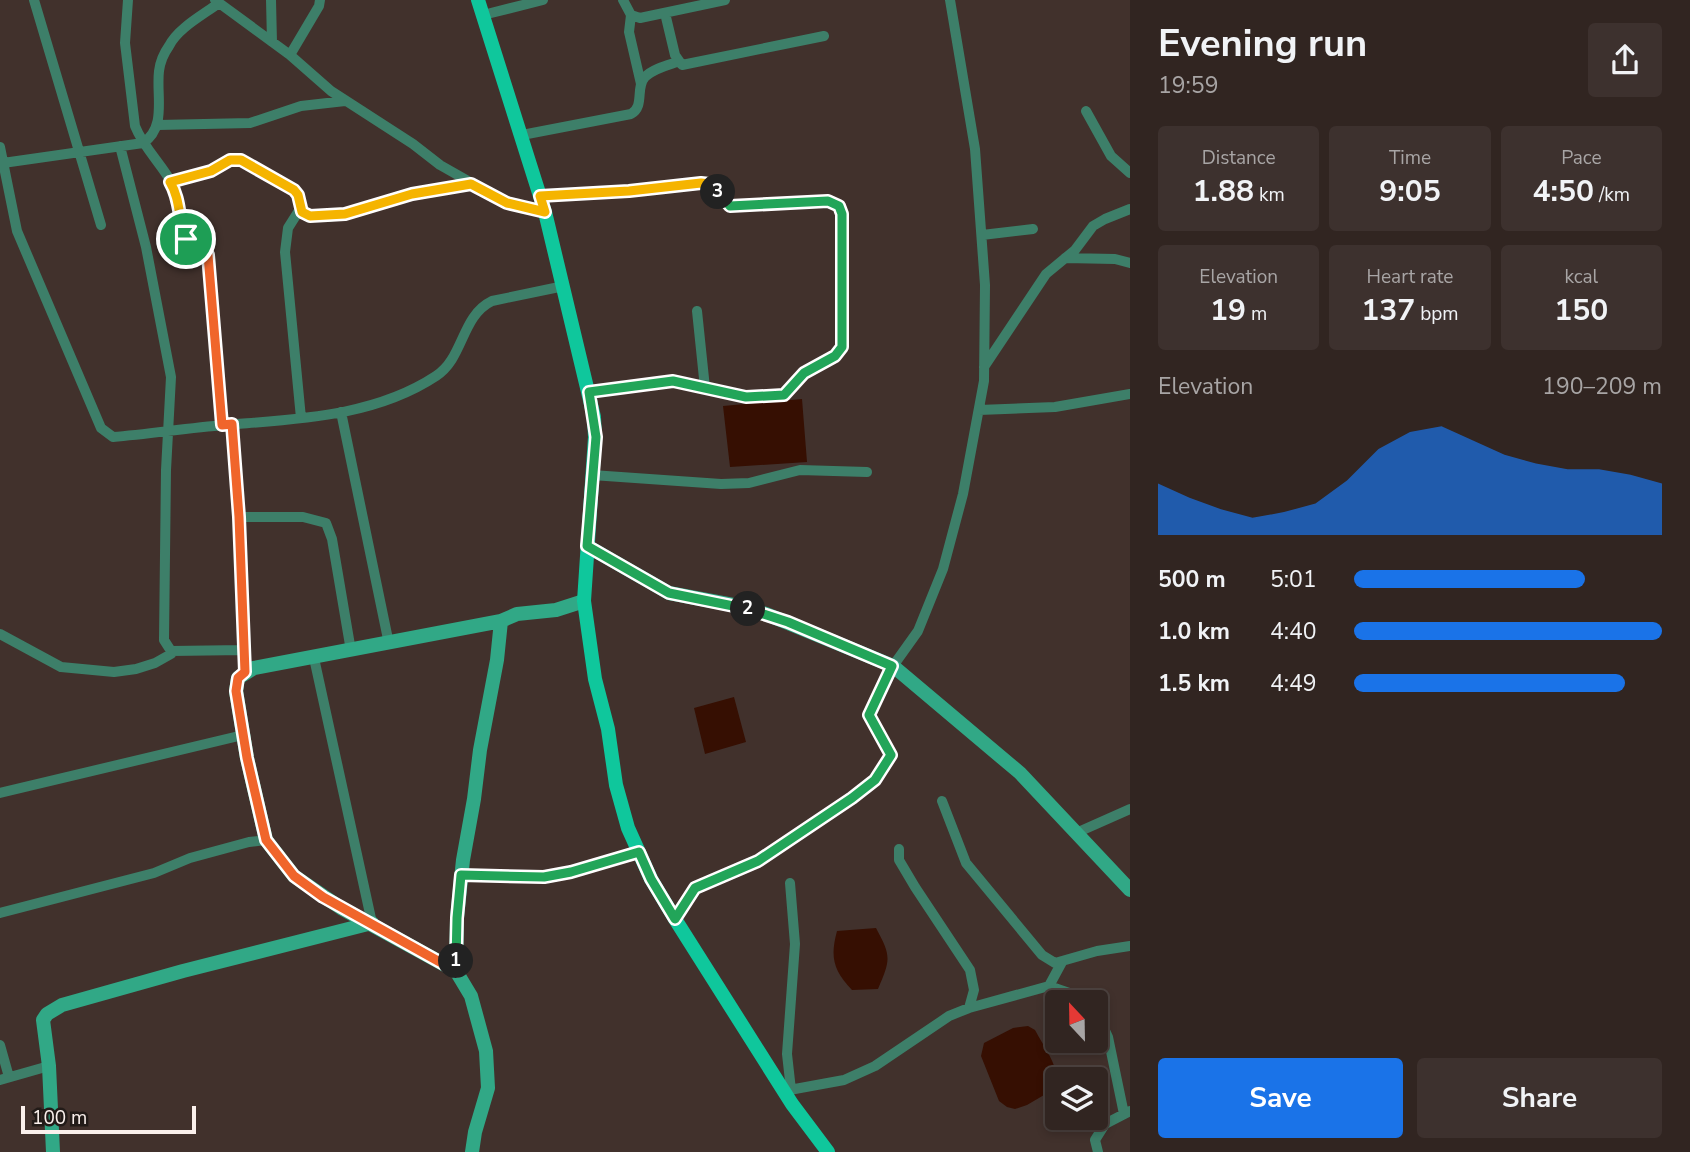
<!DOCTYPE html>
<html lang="en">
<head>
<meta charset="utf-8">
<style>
	:root { --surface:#312521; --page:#3d312e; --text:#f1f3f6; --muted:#a8a5a5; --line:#4c423f; --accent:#1a73e8 }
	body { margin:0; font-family:"Nunito Sans",sans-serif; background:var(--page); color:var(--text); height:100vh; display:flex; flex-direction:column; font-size:26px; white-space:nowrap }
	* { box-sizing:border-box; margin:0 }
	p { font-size:23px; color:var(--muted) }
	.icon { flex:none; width:38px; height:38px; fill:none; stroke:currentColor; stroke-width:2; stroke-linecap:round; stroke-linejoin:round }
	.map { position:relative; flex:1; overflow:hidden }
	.details { display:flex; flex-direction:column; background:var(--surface); width:560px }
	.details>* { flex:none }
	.needle { width:46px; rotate:338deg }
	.tools { position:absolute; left:1045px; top:990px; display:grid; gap:14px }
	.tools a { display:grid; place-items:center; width:63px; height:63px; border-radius:7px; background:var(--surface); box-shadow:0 4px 10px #0003,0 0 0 2px var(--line); font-size:35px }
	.scale { position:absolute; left:21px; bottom:18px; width:175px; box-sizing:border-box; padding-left:7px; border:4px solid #faf0ec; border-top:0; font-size:19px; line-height:24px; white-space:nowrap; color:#faf0ec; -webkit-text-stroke:5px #221b18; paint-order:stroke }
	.pin { position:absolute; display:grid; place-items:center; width:60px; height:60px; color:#fff; margin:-30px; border:4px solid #fff; border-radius:50%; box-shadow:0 2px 7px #0007 }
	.km { position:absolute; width:35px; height:35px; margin:-18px; border-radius:50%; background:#222; color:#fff; font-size:19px; line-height:35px; text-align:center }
	.round { display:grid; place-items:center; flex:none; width:74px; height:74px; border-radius:7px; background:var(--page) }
	.headline { display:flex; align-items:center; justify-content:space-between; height:119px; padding:0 28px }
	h1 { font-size:38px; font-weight:700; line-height:52px }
	.metrics { display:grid; grid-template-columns:repeat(3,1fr); gap:10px; height:119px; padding:7px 28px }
	.metrics div { display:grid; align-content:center; border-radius:7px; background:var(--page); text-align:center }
	.metrics b { font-size:30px; font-weight:700 }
	.metrics small { font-size:19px; font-weight:400 }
	.metrics p { font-size:19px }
	.chart { height:196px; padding:14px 28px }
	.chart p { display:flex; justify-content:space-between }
	.chart svg { width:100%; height:126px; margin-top:7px; fill:var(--accent); opacity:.7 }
	.action { display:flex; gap:14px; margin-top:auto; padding:14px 28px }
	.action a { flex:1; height:80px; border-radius:7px; background:var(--accent); color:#fff; font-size:28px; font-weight:700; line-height:80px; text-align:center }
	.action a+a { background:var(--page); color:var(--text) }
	ul { padding:0 28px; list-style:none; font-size:23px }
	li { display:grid; grid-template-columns:112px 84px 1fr; align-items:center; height:52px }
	li i { height:18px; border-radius:9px; background:var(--accent) }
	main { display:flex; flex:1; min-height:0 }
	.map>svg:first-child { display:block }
	.water { fill:#360f02 }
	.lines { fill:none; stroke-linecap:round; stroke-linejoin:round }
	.street { stroke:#3d7f69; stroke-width:10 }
	.secondary { stroke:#31a886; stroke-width:14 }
	.primary { stroke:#0fc79c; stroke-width:14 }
	.split-1-casing { stroke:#fff; stroke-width:14 }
	.split-2-casing { stroke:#fff; stroke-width:14 }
	.split-3-casing { stroke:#fff; stroke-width:14 }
	.split-4-casing { stroke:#fff; stroke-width:14 }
	.split-1 { stroke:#f0652b; stroke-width:9 }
	.split-2 { stroke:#22a559; stroke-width:9 }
	.split-3 { stroke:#22a559; stroke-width:9 }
	.split-4 { stroke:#f5b400; stroke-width:9 }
</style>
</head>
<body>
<main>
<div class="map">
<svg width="1130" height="1152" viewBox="0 0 1130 1152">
	<rect width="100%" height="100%" fill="#41312c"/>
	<!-- water -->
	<path class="water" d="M802,399L807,462L730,467L723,406Z
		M734,697L746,742L705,754L694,708Z
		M876,928C891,956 891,959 878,989L852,990C833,970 830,957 837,931Z
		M1028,1026L1035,1030C1045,1049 1061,1068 1056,1088L1027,1105L1015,1109L1007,1107L999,1101L981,1056L984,1043L1013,1028Z"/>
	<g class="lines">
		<!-- street -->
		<path class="street" d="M34,0L101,225
			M128,0L125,43L135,126C144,149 163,165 174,187C182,202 177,220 185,236C189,244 195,244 203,246L208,255L221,425
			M215,0L290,55L331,91L413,144L440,165L507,203L545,212
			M271,0L272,42
			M623,0L631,15L640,18L725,0
			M665,13L675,55L682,65L824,36
			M483,15L543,0
			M631,15L629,32L641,84
			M290,55L319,6L320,0
			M1086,111L1111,156L1130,173
			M158,125L250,123L301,106L345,101
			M522,135L631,114C645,106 635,88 645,77C652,69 668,65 677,62
			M120,146L146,247L171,377L166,470L164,640L171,651L244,650
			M0,147L17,231L101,428L113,437C150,434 187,428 225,425C296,419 374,417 436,376C464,358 461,316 492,301L564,286
			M3,163L143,143C167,127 156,96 159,71C160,63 164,53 169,46C178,28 203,15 219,3
			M170,182L211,171L234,159L241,160L294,190L298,195L302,213C327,227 386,200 412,194C432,190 452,187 472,184
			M540,196L629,191L701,182C717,185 719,198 730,206L828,201L839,206L842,214V347L835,356L804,373L784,395L746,397L673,381L589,392
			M300,209L288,228L285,252L301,418
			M982,235L1033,229
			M1065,258L1115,259L1130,263
			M697,311L705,388
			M984,367L1046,274L1075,250L1093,226L1105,219L1130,209
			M979,410L1055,407L1130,394
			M341,412L389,644
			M232,424L239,517L245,672
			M592,475L721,484L749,483L800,470L867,472
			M239,517H303L326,523L332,539L351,651
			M0,634L61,667L114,672L136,669L155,663L171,654V651
			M314,658L372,923
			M0,793L243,735
			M942,801L966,863L1042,955L1055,963L1097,951L1130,946
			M1076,833L1130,809
			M899,849V860L915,887L970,970L974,990L969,1008
			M462,875L544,877L571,872L639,851
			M790,883L795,944L787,1054L791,1090
			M0,913L154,873L190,858L249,842L266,840
			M675,919L695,888L758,861L852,798L875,780L891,755L869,715L893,666L918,631L943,569L963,494L984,381L985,285L975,149L950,0
			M1049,986L1062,962
			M1096,1011L1108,1037L1124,1114
			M0,1045L9,1077
			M0,1080L49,1066
			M784,1091L844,1080L875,1066L949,1016L969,1008L1049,986L1075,995L1085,1003
			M1098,1152L1095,1140L1105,1124L1130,1111"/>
		<!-- secondary -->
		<path class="secondary" d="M587,546L669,593L744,607L766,614L893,666L1020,773L1130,890
			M456,971L341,908L294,876L266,840L247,758L236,691L238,678L254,668L501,621
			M53,1152L49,1066L43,1020L47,1014L62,1005L183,971L372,923
			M472,1152L475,1132L488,1088L486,1051L471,996L456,971L457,918L463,860L474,799L480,750L497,660L501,621L517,614L556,610L584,601"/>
		<!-- primary -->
		<path class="primary" d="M478,0L545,212L594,417L595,437L584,601L595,679L608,729L616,785L628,828L651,879L675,919L792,1104L828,1152"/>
	</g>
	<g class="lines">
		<!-- split-1 casing -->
		<g class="split-1-casing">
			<path id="split-1" d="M186,239L190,243L203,246L208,255L222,425L232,424L239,517L245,672L238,678L236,691L247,758L266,840L294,876L323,897L456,971V961"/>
		</g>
		<!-- split-2 casing -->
		<g class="split-2-casing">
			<path id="split-2" d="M456,961L457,918L461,875L544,877L571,872L639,852L651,879L675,919L695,888L758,861L852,798L875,780L891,755L869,715L892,666L788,622L748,609"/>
		</g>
		<!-- split-3 casing -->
		<g class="split-3-casing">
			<path id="split-3" d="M718,192L730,206L828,201L839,206L842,214V347L835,356L804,373L784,395L746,397L673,381L589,392L596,437L587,546L669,593L748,609"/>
		</g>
		<!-- split-4 casing -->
		<g class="split-4-casing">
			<path id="split-4" d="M186,239C178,220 181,200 170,182L211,171L230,160H241L294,190L298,195L302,212L310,216L345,214L412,194L471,184L507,203L545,212L540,196L629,191L701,183L710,184L718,192"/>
		</g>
		<!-- split-1 -->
		<use href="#split-1" class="split-1"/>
		<!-- split-2 -->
		<use href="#split-2" class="split-2"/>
		<!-- split-3 -->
		<use href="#split-3" class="split-3"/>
		<!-- split-4 -->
		<use href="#split-4" class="split-4"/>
	</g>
</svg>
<div class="tools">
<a><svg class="needle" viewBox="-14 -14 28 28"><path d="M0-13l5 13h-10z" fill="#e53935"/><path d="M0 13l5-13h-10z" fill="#a8a5a5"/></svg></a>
<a><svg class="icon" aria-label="layers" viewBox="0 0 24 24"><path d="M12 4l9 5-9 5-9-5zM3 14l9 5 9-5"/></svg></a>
</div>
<div class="scale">100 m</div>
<div class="pin" style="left:186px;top:239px;background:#1e9e55"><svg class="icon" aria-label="arrive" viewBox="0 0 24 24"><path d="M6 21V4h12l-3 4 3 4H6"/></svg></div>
<b class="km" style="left:456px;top:961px">1</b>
<b class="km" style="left:748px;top:609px">2</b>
<b class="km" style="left:718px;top:192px">3</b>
</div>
<section class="details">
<div class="headline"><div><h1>Evening run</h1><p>19:59</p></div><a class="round"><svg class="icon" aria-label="share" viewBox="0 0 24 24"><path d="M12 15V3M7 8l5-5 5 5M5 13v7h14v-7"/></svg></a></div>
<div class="metrics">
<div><p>Distance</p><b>1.88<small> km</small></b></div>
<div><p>Time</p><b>9:05</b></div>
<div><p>Pace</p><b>4:50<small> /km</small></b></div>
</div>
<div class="metrics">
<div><p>Elevation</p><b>19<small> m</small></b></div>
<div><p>Heart rate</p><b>137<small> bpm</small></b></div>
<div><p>kcal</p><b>150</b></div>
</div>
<div class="chart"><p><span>Elevation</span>190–209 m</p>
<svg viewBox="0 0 160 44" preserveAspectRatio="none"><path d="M0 44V26L10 31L20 35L30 38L40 36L50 33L60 25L70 14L80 8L90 6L100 11L110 16L120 19L130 21L140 21L150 23L160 26V44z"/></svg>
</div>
<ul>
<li><b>500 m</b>5:01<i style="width:75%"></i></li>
<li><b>1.0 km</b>4:40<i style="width:100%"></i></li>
<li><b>1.5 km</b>4:49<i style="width:88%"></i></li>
</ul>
<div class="action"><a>Save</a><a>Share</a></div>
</section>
</main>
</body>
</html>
